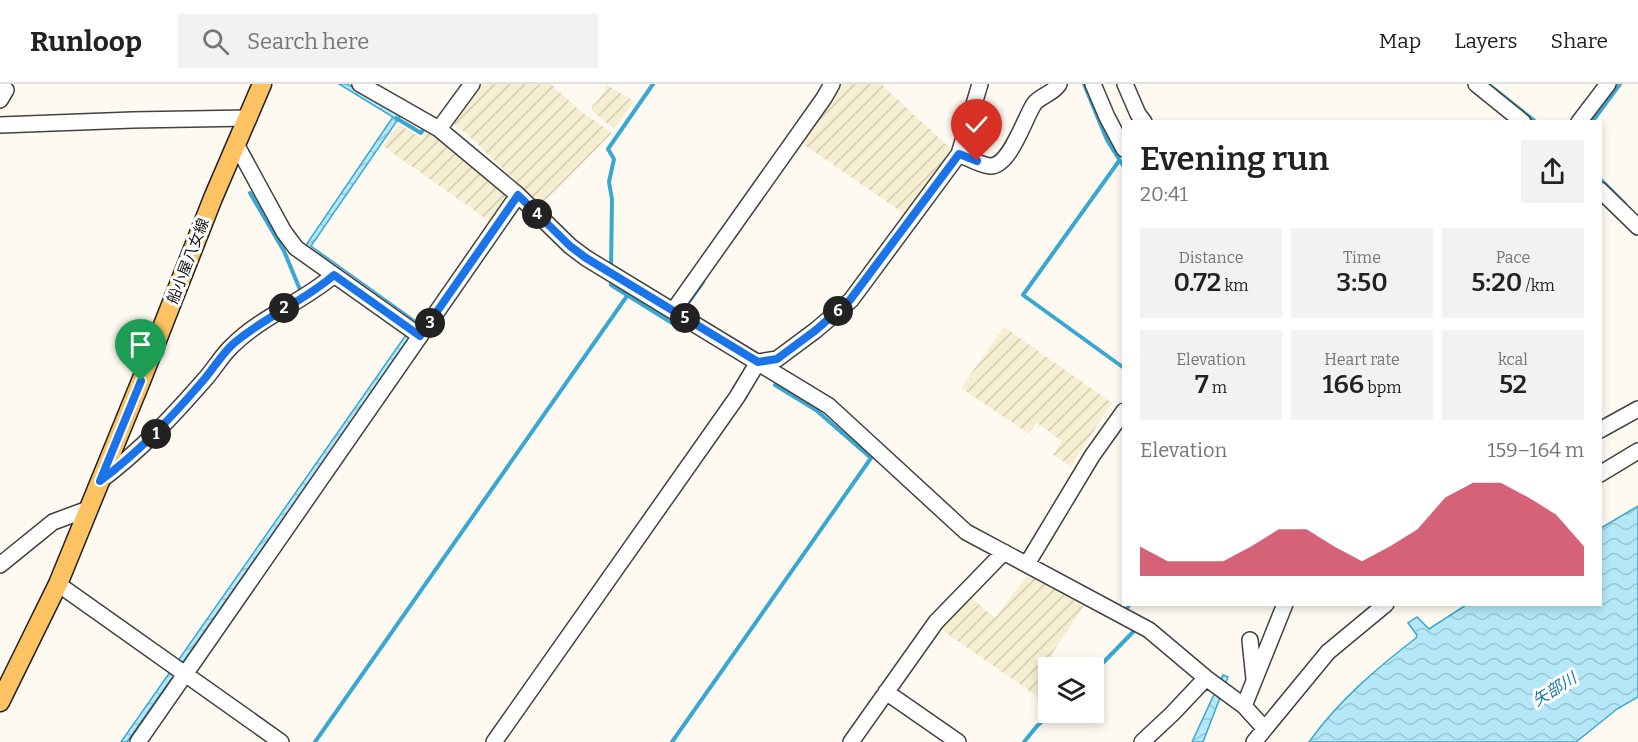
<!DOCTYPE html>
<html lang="en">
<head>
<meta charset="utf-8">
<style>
	:root { --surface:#fff; --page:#f2f2f2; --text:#222; --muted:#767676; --line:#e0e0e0; --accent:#c4213e }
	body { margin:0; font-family:Bitter,"Noto Sans JP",serif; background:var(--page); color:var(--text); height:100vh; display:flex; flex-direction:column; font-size:22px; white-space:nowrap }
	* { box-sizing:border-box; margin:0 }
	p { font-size:20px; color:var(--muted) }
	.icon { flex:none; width:33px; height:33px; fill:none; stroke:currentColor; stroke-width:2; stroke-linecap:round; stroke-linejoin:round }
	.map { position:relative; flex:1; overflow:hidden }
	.details { position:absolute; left:1122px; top:36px; width:480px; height:486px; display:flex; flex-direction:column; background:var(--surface); border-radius:0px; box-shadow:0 3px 9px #0003 }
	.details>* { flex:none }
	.controls { position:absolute; left:1038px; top:573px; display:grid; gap:12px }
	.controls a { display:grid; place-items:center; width:66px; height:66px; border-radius:0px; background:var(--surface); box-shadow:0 3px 9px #0003; font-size:30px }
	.pin { position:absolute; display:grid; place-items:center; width:51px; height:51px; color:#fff; margin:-62px -26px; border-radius:50% 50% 50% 0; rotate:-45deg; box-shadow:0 0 6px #0007 }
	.pin .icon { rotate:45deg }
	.km { position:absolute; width:30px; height:30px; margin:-15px; border-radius:50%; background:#222; color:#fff; font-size:16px; line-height:30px; text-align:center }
	.round { display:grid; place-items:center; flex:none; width:63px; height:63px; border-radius:0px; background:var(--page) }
	.overview { display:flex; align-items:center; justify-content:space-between; height:102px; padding:0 18px }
	h1 { font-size:33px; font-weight:600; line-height:45px }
	.figures { display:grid; grid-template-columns:repeat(3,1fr); gap:9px; height:102px; padding:6px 18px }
	.figures div { display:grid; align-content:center; border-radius:0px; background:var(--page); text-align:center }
	.figures b { font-size:26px; font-weight:600 }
	.figures small { font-size:16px; font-weight:400 }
	.figures p { font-size:16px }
	.chart { height:168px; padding:12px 18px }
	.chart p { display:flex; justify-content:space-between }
	.chart svg { width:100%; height:108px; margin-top:6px; fill:var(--accent); opacity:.7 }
	header { display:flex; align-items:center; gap:36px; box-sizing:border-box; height:84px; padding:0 30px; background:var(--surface); border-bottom:2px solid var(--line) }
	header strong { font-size:28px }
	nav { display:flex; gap:33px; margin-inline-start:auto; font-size:21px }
	.search { width:420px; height:54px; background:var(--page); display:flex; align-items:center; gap:15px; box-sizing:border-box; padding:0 21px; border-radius:0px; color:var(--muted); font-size:22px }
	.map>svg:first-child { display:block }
	.farmland { fill:url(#farmland-furrows) }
	.water { fill:url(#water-waves); stroke:#38a8d2; stroke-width:1.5 }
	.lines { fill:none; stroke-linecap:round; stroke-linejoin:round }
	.stream { stroke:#38a8d2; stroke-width:4 }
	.minor-casing { stroke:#424242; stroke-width:18 }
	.major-casing { stroke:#202020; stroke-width:21 }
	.minor { stroke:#fff; stroke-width:15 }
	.major { stroke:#fdc363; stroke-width:18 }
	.route-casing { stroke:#fff; stroke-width:12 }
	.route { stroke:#1a73e8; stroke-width:8 }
	.labels { text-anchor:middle; stroke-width:6; stroke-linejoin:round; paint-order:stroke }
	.street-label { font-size:15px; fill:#0f0f0f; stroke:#fff }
	.water-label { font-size:16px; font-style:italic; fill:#1379a6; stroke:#fff }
</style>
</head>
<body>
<header>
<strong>Runloop</strong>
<div class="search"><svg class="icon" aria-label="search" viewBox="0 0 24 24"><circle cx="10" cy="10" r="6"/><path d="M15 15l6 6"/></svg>Search here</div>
<nav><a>Map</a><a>Layers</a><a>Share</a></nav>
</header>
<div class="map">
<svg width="1638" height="658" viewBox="0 0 1638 658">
	<defs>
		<pattern id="farmland-furrows" width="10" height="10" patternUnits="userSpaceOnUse" patternTransform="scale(1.5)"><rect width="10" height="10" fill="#f6eed0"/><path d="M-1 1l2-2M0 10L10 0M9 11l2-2" fill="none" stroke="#d2cbb1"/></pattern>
		<pattern id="water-waves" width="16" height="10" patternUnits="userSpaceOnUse" patternTransform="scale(1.5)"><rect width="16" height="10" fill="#b4e7f8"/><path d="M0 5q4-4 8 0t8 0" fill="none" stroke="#9ac5d3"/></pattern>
	</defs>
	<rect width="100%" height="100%" fill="#fffaf1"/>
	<!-- farmland -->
	<path class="farmland" d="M481,0H551L579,26L612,49L548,114L543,117L536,116L469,52L453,39Z
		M605,0L634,17L614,45L592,27V23L605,8Z
		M838,0H881L953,67L906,131L803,60L833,15Z
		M398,40L421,54L425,48L429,47L468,76L508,113L492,136L485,134L383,62Z
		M1004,243L1112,319L1071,382L1053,371L1062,357L1037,339L1029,350L961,304Z
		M1028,490L1084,522L1047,577L1055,583L1048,584V620L939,544L964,517L969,518L971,514L995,534Z"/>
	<!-- water -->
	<path class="water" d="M339,0H347L401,31L311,162L420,240L127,658H121L413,241L304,164L393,33Z
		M1638,422V613L1617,625L1576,658H1309C1338,617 1377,584 1416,554L1417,551L1408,539L1417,533L1429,545L1466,521L1600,520L1601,444Z
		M1223,591L1228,593L1203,658H1192Z"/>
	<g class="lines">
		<!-- stream -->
		<path class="stream" d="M1084,0L1107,56L1124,83
			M1488,0L1536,38
			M396,34L421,49L423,46
			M1592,38L1620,0
			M1119,77L1023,211L1124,284
			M1600,95L1625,120
			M250,109L284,167L301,208
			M611,184L612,115L609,98L614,75L608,65L653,0
			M611,194V201L672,239L676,234
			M681,229L703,198
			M1128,523L1130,520
			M1094,588L1134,547
			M315,658L627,212
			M672,658L871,374L816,326L775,301
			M1024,658L1037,642L1053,628"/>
		<!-- minor casing -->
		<g class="minor-casing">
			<path id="minor" d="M360,0L439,45L518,111L570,162L586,174L829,322L966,448L1149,546L1206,594L1244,622L1264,644
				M1093,0L1107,33L1124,65
				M1125,0L1138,30L1144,38
				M1476,0L1523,38
				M0,2L6,6L0,16
				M1579,38L1608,0
				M0,41L133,36L249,34
				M439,45L472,0
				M236,60L284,148L296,164L420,252
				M959,70C968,74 980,81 990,82C1010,83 1025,33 1034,20C1041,11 1053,10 1059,0
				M1600,106L1638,143
				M673,227L824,14L832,0
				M758,278L777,275L816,246L851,216L959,70L980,0
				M1600,346L1638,325
				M1600,390L1638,367
				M100,397C141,366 172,333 206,294C215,284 222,271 232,262C262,232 303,218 334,191
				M1027,480L1092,372L1124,327
				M0,481L53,438L88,425
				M58,500L281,658
				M1250,556L1254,595
				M886,608L958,658
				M1244,622L1285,520
				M138,658L518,111
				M494,658L737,313L758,278
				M851,658L936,538L1004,468
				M1142,658L1172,630L1206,594
				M1254,658L1328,568L1386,520"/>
		</g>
		<!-- major casing -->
		<g class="major-casing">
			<path id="major" d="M0,618L58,500L141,297L213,114L262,0"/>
		</g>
		<!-- minor -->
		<use href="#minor" class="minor"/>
		<!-- major -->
		<use href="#major" class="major"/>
	</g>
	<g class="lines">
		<!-- route casing -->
		<g class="route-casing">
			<path id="route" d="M141,297L100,397C139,368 170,335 201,299C212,287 221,271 233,260C264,233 303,218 334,191L420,252L518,111L570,162L586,174L758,278L777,275L816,246L850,216L959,70L977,77"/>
		</g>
		<!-- route -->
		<use href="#route" class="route"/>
	</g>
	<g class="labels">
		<!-- street labels -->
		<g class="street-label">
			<text transform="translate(188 177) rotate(-69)" y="5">船小屋八女線</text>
		</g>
		<!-- water labels -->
		<g class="water-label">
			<text transform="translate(1554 605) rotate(-32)" y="6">矢部川</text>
		</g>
	</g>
</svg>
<div class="controls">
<a><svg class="icon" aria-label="layers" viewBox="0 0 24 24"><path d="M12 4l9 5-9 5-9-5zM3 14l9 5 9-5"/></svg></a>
</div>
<div class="pin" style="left:141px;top:297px;background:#1e9e55"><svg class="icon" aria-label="arrive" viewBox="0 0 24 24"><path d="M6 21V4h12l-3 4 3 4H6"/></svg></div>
<div class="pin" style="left:977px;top:77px;background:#d93025"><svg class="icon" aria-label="check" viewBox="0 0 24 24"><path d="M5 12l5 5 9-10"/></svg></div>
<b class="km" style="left:156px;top:350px">1</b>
<b class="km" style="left:284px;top:224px">2</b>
<b class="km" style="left:430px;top:239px">3</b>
<b class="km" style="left:537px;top:130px">4</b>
<b class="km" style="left:685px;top:234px">5</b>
<b class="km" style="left:838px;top:227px">6</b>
<section class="details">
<div class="overview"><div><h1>Evening run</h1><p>20:41</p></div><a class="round"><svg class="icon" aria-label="share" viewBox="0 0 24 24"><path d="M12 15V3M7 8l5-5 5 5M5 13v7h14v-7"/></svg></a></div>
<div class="figures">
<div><p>Distance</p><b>0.72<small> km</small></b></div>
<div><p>Time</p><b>3:50</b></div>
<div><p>Pace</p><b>5:20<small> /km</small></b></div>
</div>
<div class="figures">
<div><p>Elevation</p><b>7<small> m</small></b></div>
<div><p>Heart rate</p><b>166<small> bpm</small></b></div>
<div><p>kcal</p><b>52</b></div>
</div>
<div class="chart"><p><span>Elevation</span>159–164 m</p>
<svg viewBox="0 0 160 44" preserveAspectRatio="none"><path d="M0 44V32L10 38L20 38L30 38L40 32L50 25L60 25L70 32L80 38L90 32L100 25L110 12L120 6L130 6L140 12L150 19L160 32V44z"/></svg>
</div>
</section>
</div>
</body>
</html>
